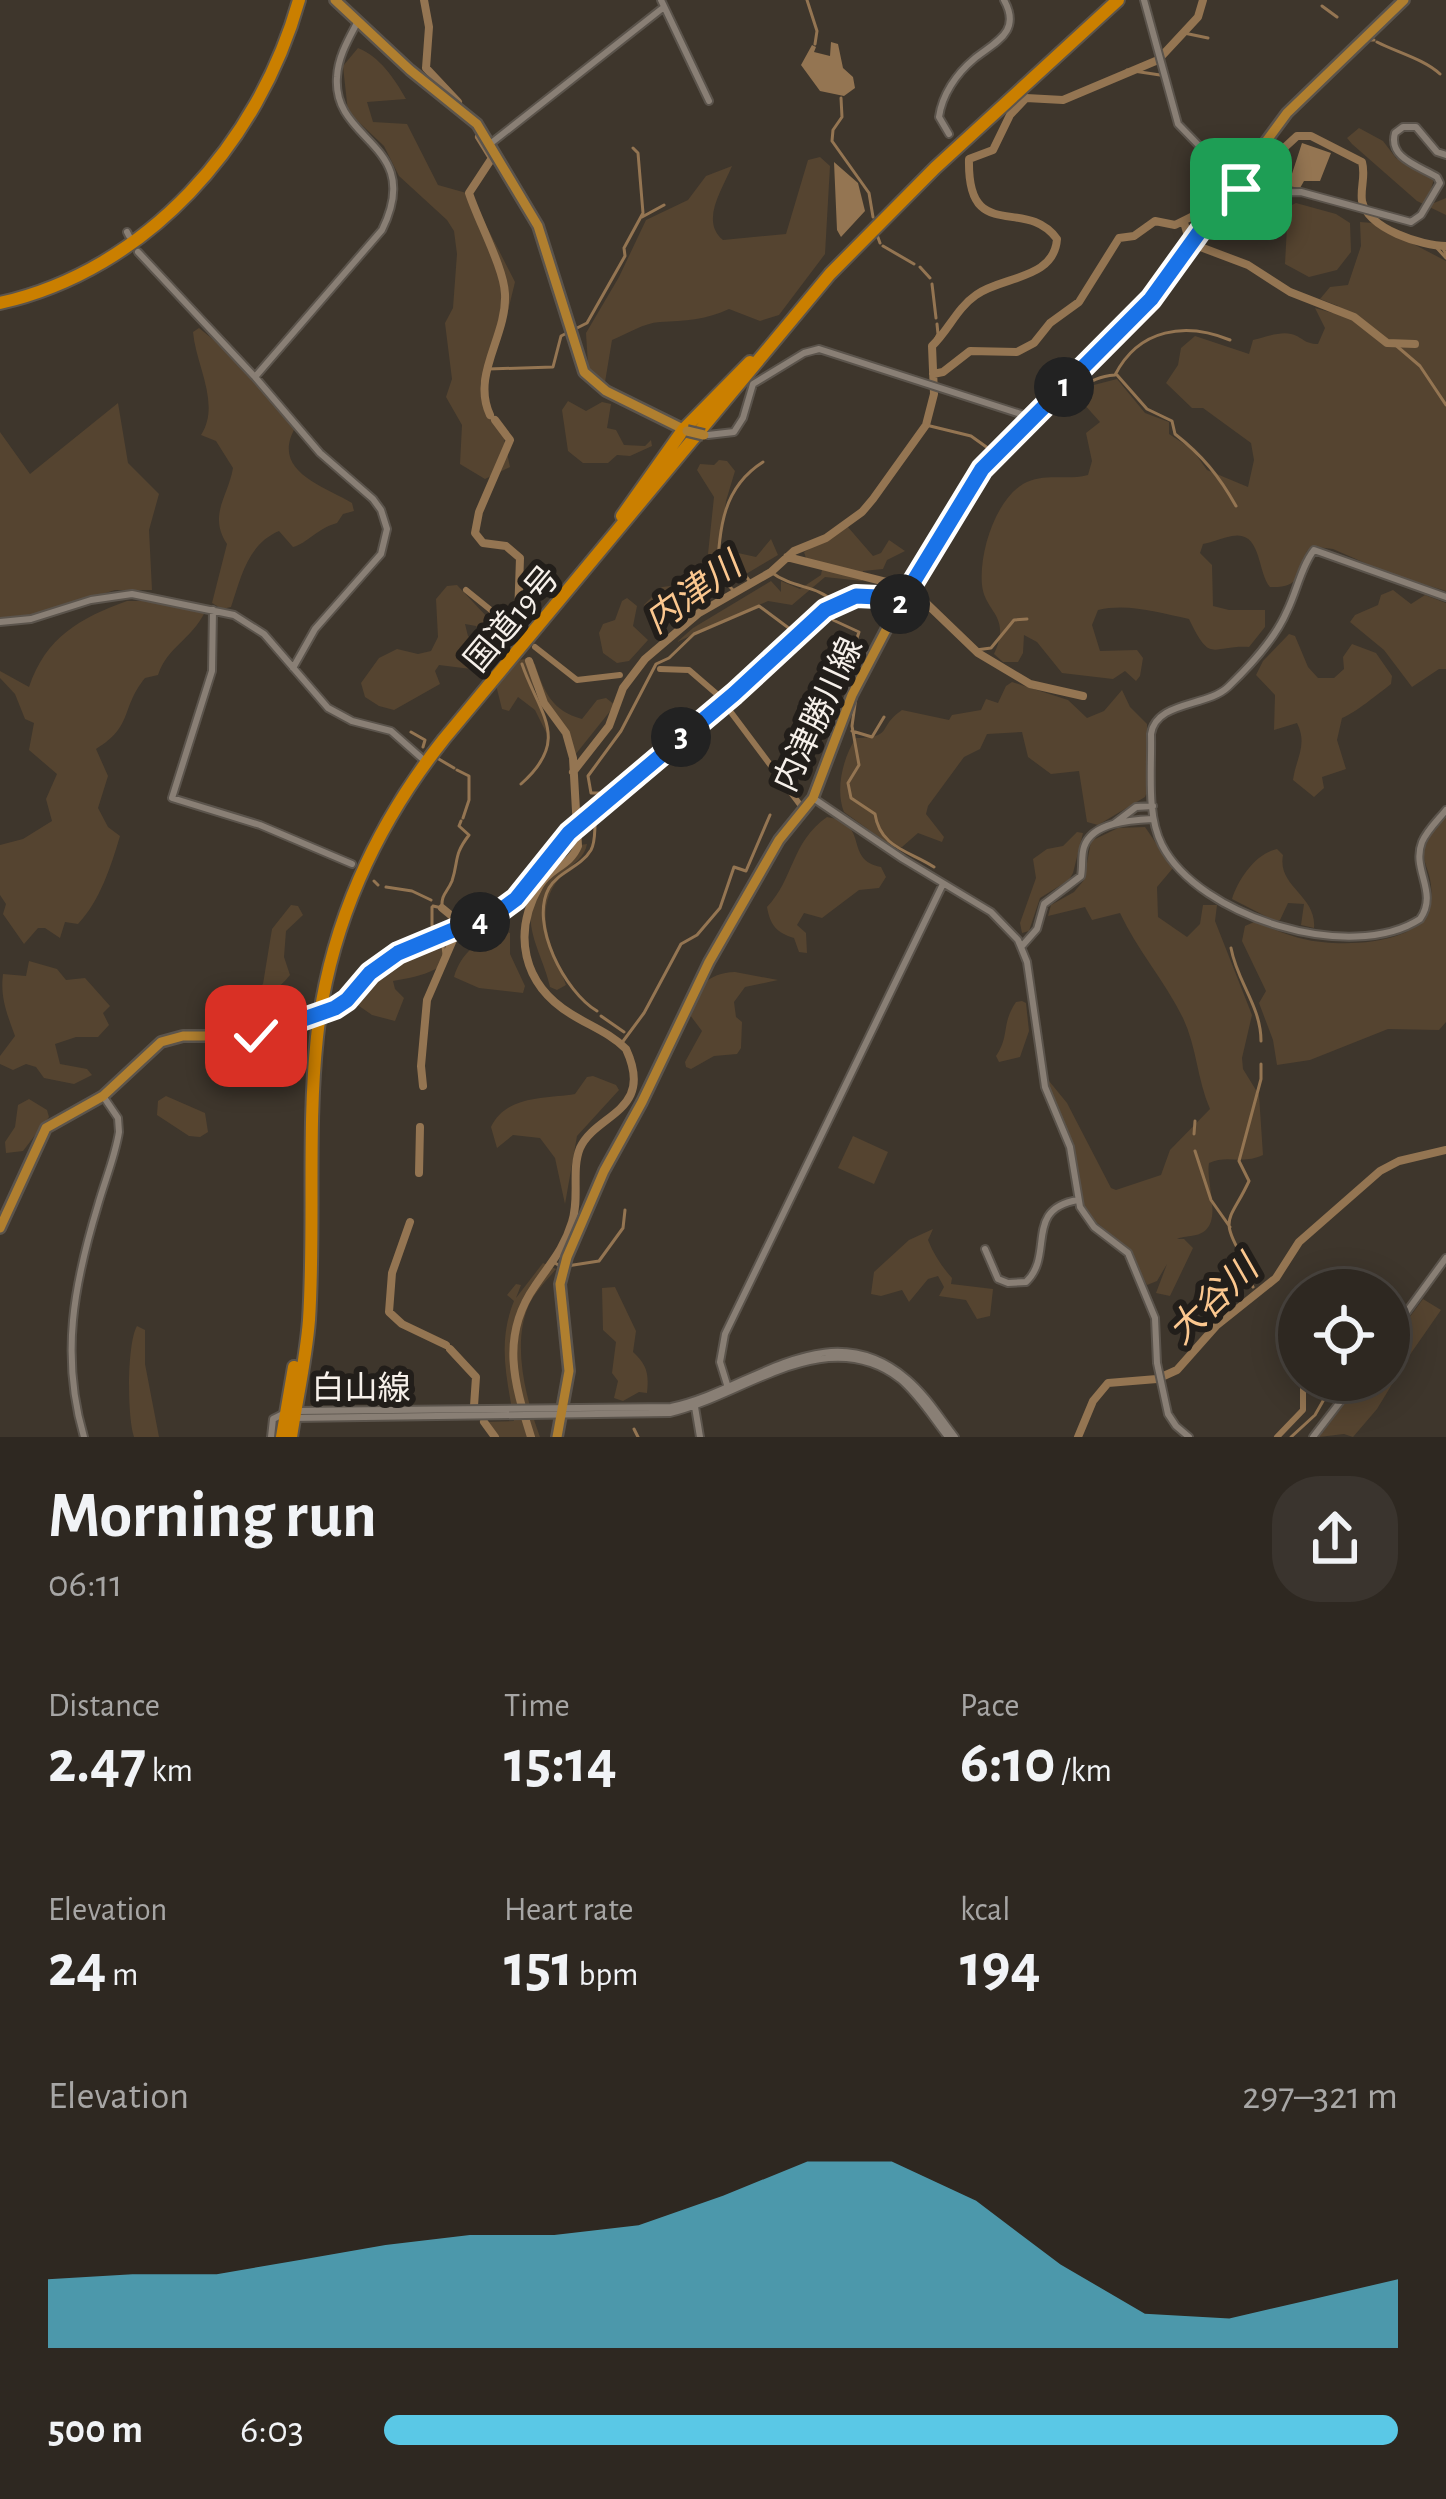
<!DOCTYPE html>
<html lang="en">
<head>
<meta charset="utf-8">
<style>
	:root { --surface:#2e2821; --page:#3a342e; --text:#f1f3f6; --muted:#a7a6a5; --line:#49443f; --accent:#5ac8e6 }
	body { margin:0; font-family:"Alegreya Sans","Noto Sans JP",sans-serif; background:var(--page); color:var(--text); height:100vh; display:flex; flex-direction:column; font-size:45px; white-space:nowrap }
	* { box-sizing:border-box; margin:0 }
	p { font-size:39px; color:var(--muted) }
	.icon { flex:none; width:66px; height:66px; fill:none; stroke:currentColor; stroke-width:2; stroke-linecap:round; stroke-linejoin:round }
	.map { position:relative; height:1437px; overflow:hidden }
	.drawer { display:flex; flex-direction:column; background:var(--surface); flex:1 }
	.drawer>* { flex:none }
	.controls { position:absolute; left:1278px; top:1269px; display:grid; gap:24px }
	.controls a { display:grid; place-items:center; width:132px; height:132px; border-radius:50%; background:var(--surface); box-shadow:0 6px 30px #0003,0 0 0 3px var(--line); font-size:60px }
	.pin { position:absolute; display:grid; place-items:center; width:102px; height:102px; color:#fff; margin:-51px; border-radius:24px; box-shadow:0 6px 18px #0006 }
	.km { position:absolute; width:60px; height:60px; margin:-30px; border-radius:50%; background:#222; color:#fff; font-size:33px; line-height:60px; text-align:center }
	.round { display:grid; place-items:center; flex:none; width:126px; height:126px; border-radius:48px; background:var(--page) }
	.headline { display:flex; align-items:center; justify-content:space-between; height:204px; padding:0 48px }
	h1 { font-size:66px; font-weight:700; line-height:90px }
	.stats { display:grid; grid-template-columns:repeat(3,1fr); gap:18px; height:204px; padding:12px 48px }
	.stats div { display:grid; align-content:center }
	.stats b { font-size:60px; font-weight:700 }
	.stats small { font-size:33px; font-weight:400 }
	.stats p { font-size:33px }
	.chart { height:336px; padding:24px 48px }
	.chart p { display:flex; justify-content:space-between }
	.chart svg { width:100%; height:216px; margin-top:12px; fill:var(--accent); opacity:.7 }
	ul { padding:0 48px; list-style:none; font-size:39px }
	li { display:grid; grid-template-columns:192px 144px 1fr; align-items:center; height:90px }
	li i { height:30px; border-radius:15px; background:var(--accent) }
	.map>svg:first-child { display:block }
	.green { fill:#554430 }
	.water { fill:#947552 }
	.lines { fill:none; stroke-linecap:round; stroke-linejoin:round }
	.stream { stroke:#947552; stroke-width:3 }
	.canal { stroke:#947552; stroke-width:6 }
	.river { stroke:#947552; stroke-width:8 }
	.minor-casing { stroke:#5b544c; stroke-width:10 }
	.major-casing { stroke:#5b544c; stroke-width:14 }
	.highway-casing { stroke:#5b544c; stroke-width:16 }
	.minor { stroke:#897f75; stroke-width:6 }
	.major { stroke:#b07f2f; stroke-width:9 }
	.highway { stroke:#ca7f00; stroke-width:12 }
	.major-bridge-casing { stroke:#5b544c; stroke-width:14; stroke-linecap:butt }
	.major-bridge { stroke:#b07f2f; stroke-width:9 }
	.route-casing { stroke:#fff; stroke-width:24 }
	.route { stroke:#1a73e8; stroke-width:15 }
	.labels { text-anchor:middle; stroke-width:12; stroke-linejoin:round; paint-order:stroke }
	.street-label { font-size:33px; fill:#f6f0ea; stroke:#221e1a }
	.water-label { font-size:36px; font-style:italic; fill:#fbc78f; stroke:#221e1a }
</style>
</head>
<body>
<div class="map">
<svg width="1446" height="1437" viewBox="0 0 1446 1437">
	<rect width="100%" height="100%" fill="#3e362c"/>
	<!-- green -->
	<path class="green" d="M358,48C379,56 395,79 406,99L367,102L373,122L407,124L438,185L470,194L515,282L506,319L480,384L489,417L502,429L510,467L485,479L460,464L462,425L446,397L452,379L445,323L453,308L457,254L454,231L447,220L399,176L384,146L348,112L343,66Z
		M1359,128L1383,141L1396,158L1434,179L1429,196L1434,203L1446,198V215L1417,201L1352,144L1347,138Z
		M820,157L830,166L825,254L779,315L760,321L729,309C705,320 685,321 660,322C643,323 627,334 612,340L605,382L595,384L588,364L586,333L619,277L646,220L688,200L706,176L732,166C722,190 700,221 723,240L786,234L808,160Z
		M1296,203L1336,214L1350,223L1351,252L1337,270L1309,277L1285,264L1288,207Z
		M1360,222L1373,223L1446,261V591L1390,574L1333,549L1317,547L1307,551C1297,576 1300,588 1270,587C1257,572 1262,530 1232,536C1222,538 1213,542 1203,544L1200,553L1212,565L1213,606L1229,610H1265V627L1249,647C1211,645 1211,665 1189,619C1159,613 1129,603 1098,610L1092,625L1100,651L1137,650L1143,658L1140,676L1136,681L1125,671L1113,679L1062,673L1037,642L1024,635L1023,653L1018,662H1003L994,654C1012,615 985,613 982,585C979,553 995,501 1023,484C1044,472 1066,481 1088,475L1092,461L1086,433L1100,422L1083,403L1090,386L1117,379L1145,413L1169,422V434L1192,449L1207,470L1248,487L1254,460L1251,443L1203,408H1192L1166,383L1178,365L1181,348L1195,336L1249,354L1253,340C1263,338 1280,331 1291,334C1303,337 1304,344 1318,344L1325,328L1315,308L1333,313L1338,306L1320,299L1330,287L1348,285L1361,246Z
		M199,328L230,353L295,428C271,471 322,485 352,503L354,511L343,514L337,523C316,529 308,543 293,547L279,531C248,544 241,577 231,607L222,609L212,603L227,544C208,515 228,497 233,468L216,441L201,435C221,404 196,366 193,332Z
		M568,401L586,411L602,402L611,404L607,428L616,430L624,445L645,446L651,440L652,446L630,456L617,455L608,463H583L568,451L562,410Z
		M118,403L128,463L159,494L149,530L152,590H115L31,616L0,619V432L30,474Z
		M719,460L727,461L735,471L726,501L720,549L756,557L771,539L778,555L746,574L733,560L717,559L715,574C686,591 693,627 649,619L644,605L662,587L688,584L706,573L714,497L697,470L700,464L714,465Z
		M847,526L873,556L881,553L889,540L905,551L887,560L883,569L863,571L862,581L825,577L792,605L768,601L677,642L693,628L771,581L781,592V581L800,589L821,575L823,564L806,558L804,552Z
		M457,585L504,635L501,640H489L476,626L465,624L468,636L486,652L471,669L439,665L435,671L440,684L394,710L379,706L365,697L361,683L379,658L397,649L418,654L431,651L438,637L436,599L447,586Z
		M1393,590L1411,604L1425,595L1446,603V669H1439L1412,687L1384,650L1350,622L1355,615L1378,605L1381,595Z
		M627,598L637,606L633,626L648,640L629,661L617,663L603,653L599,633L603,624L615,620L622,601Z
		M127,601H159L205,612C191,640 168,646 158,675L145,678C120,709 134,726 96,749L108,776L98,808L108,827L120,836C111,866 100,901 78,924L65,922L60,938L45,928H38L24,944L3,914L6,904L0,895V845L23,839L52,821L46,799L57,774L29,750L34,723L25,719L15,694L0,678V671L29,687C46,637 80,618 127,601Z
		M1289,634L1295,636L1308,667L1318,678H1334L1344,669L1343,657L1352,644L1376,653L1392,676L1391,684C1378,694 1355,713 1342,718L1337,740L1346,769L1322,777L1324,788L1314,797L1293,780C1296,758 1308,745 1297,723L1274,730L1275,695L1256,675L1263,661Z
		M525,659L535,664C544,692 552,711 582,719L597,700L606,698L615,705L575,755L569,754L565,727L546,702L538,682H534C531,704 550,716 548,736L535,710L518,697L509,711L502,709L496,685L519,660Z
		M1012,682L1068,700L1087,718L1104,711L1122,690L1130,707L1147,724L1148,789L1145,797L1098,825L1087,822L1079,771L1051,774L1028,757L1022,732L987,734L980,749L964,757L928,806L926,814L944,837L942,842L918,833L902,847H893L844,812C835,790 843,757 856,738C895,737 876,728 902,710L949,720L952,715L981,710L986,699L998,703L1006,686Z
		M1446,816V1022L1439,1030L1388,1029L1310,1060L1277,1065L1273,1040L1259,1003L1266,991L1242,941L1245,926L1254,922C1271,928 1289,936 1308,940C1341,947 1426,946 1431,902C1436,858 1404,864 1446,816Z
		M827,817C871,823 843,860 881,867L886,877L879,888L859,890L822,918L804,913L797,925L806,933L807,953L799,952L794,938C777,933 770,925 767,907C794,879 791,842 827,817Z
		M1145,827L1173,868L1157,887L1158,917L1187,937L1200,924L1203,905H1217L1215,921L1252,1015L1242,1058L1243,1069L1259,1095L1263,1155C1242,1165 1227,1154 1209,1163C1205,1183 1226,1228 1196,1235C1189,1237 1183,1236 1177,1239H1184L1193,1248L1170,1296L1156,1293L1167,1264L1157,1281L1147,1285L1129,1249L1085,1213L1074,1147L1047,1087L1049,1081L1067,1103L1111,1188L1116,1190L1161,1175L1170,1150L1210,1109C1197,1079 1197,1048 1183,1018C1165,981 1137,950 1120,913L1092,920L1085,907L1048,916L1051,905L1074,892L1084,880L1091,841L1118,828Z
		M1077,832L1083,833L1073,873L1069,880L1040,898L1029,931L1022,933L1020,923L1036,878L1033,859L1047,849L1063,846Z
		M587,844C585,857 574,863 564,873C529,909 552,946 566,985L557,990L550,987C543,953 516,920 541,887C554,871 569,862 580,845Z
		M1277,849L1283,855C1277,887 1317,895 1314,928L1301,925L1304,904L1288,903L1280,920L1275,921L1232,899C1238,879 1256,853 1277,849Z
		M291,905L298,906L303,915L286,931L284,957L290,975C274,996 257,995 245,1025L234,1020L237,1010L263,984L272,929Z
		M502,931L510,933V954L525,986L523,993L479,988L454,977C461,953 479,939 502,931Z
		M454,936C455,970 422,976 393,981L395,989L404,998L395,1021L372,1015L352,1001C379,964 412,951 454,936Z
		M29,961L57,969L66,980L85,978L110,1006L103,1013L109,1025L98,1037H76L55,1044L60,1064L87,1069L92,1075L74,1084L44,1078L36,1067L26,1064L13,1070L0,1064V1056L15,1036C7,1014 0,997 3,974L26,976Z
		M735,972L778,980L745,987L734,1002L736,1017L742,1022L741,1048L737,1054L714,1056L691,1069L686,1067L685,1062L702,1031L690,1015C693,988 708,973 735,972Z
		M1022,1001L1026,1003L1029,1031L1020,1057L999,1062L996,1056C1010,1036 1001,1024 1016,1002Z
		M593,1076L616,1085L619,1090L577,1136L565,1204L555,1158L540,1138L513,1135L497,1148L491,1127C506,1095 545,1099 575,1094L587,1077Z
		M166,1096L205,1113L208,1132L200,1137L189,1136L157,1115L158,1101Z
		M29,1099L47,1110L49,1117L23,1151L6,1153L5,1142L15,1127L18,1105Z
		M853,1136L888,1152L874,1184L838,1168Z
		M933,1229L928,1240C934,1255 942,1267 952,1278L951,1284L993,1289L990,1316L977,1319L966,1300L939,1296L944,1287L938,1276L928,1279L909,1302L902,1290L881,1296L871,1294L874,1272L909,1240Z
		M543,1263L556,1269C546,1281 534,1293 528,1307C512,1346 526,1399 540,1437H496L485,1422L514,1421C507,1378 497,1343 514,1301L507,1295L516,1284L521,1285L516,1298Z
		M615,1287L636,1331L633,1352C647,1365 649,1373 647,1393L639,1392L623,1401L614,1398L618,1381L612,1373L616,1342L603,1330L602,1288Z
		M1423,1299L1441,1310L1409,1356L1389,1345Z
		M137,1326L145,1330V1364L159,1437H134C127,1417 127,1343 137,1326Z
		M1389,1347L1408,1358L1377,1409L1353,1437L1344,1434L1319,1437L1363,1380H1389Z"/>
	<!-- water -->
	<path class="water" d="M831,42L838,44L843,68L853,77L855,88L844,96L820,91L801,65L812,45L816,47L814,52L830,56Z
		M1302,143L1331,153L1320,181H1304L1300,188L1288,186Z
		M834,162L858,183L865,211L841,237L837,230Z"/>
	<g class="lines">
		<!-- stream -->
		<path class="stream" d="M807,0L817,31L815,44
			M1322,6L1337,17
			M1184,33L1208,38
			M1371,40H1374
			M1377,42C1396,52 1424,59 1440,74
			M1127,70L1160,75
			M841,98L842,117L833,130L832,141L869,193L873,217
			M642,217L664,205
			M876,232L880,243
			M883,246L914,264
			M1435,246L1446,258
			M1442,247L1446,254
			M920,267L930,278
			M932,284L936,318
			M1392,342L1420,366L1446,405
			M932,346L938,334L937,324
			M488,369L553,367L561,336L587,323L625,256L624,248L643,213L638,153L633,148
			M1117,375L1147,409L1172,421L1175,434C1203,456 1219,476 1236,506
			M1062,396C1082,392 1087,377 1115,375C1139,328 1186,322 1230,340
			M926,425L971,436L992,451L1013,431
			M720,560L737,564L751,583
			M771,572C793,589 817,585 834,602L833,620L859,632L853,650L866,658
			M735,592L717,574C720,528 722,488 763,462
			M976,650L991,648L1014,620L1027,619
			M856,697L852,726L859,765L848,783L851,798L875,814C880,848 910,851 934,867
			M852,731L872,737L884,717
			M411,732L425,740L423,747
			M437,758L454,768
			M457,770L469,776V800L463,818
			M521,784C572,739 539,714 522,664
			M610,799L603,793H591L588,776L621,731L656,664L669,658L694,634L759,606L794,632
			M374,881L378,885
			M386,887L412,891L431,900
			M433,906L442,908C441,894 447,893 452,881C459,860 453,856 469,835L459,826L461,821
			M432,907V925L438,935
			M442,939L445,962
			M1231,948C1237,982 1261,1006 1261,1041
			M597,1011C565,992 529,924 549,888C558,872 581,867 591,850C597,839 593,825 597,813
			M601,1016L624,1032
			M621,1044L644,1013L681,944L697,935L720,908L734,867L746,871L770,815
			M1194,1134L1195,1121
			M1195,1151L1211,1200L1230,1227
			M555,1263L560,1266
			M567,1266L599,1261L623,1228L625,1210
			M1253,1287C1248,1278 1249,1269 1244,1260C1218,1216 1230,1222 1249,1181L1239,1161L1261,1079V1064
			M634,1429L638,1437
			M1291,1437L1315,1415L1335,1380"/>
		<!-- canal -->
		<path class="canal" d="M466,590L508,624
			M535,647L577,680L620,675
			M660,669L689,670L718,695L801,806
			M1286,1349L1299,1373
			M1277,1437L1303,1410V1380"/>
		<!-- river -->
		<path class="river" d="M424,0L429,27L426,68L458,102
			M479,137L492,158L469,193C478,221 504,268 505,294C507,337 471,374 490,415
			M1233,195L1297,136H1311L1362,162C1366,176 1360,188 1362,201C1368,229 1422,246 1446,246
			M1184,222L1189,240
			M1195,245L1248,265L1290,292L1354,317L1387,343L1415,344
			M933,374L943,372L970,351L1017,352L1034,343L1050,323L1079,302L1119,238L1134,236L1155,221L1175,225L1213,206
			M495,420L510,440L479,512L475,533L483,543L506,546L520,558L518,617
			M787,557L898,585L926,603L978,653L1030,684L1083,696
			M529,661L544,703L566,733L573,758L578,846C570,866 550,868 540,885C512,933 522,984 571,1014C590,1026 610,1033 626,1049C655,1112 596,1113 580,1148C571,1170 580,1198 572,1222C563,1251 551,1262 535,1286C500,1336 514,1383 531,1437
			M573,772L609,726L623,688L645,659L699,613L771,572L794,551L826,538L862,512L873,499L926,425L934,394L932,346C948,331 957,308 976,295C1002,276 1054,280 1057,239C1025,195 967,246 969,159L993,150L1010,115L1026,98L1063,100L1158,60L1198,17L1203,0
			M442,908L453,917L457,928
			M423,1086L421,1066L427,1000L456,933
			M419,1173L420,1127
			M410,1222L392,1273L389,1312L402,1324L446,1345
			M450,1349L476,1377L474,1406
			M484,1422L495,1437
			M1078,1437L1093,1401L1108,1383L1157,1379L1177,1370L1216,1326L1276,1278L1299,1242L1380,1171L1399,1161L1446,1150"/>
		<!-- minor casing -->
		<g class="minor-casing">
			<path id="minor" d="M661,0L709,101
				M1144,0L1178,124L1241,189L1255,193L1301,192L1411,222L1421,215L1440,183L1437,177C1419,166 1388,158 1395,133L1403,127H1416L1437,152L1446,155
				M949,134L939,117C942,95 956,74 974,59C995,42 1022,32 1004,0
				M490,144L664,7
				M127,232L129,236
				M138,252L254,376
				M708,435L734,432L743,418L753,384L804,353L819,349L1033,418
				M1446,597L1314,550C1301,567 1297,591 1287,611C1276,637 1249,667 1228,687C1207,707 1156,701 1151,734C1152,769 1146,814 1162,845C1199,917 1351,964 1420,919C1439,892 1411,870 1422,842C1427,830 1438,820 1446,810
				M213,610L212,671L172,798L260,825L352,864
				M0,622L31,619L91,600L132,594L234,615L264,634L328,708L352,721L391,731L426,762
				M293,668L315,629L381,554L387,529L381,510L373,499L320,453L255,377L382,230C425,143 332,143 337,77C338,57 348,40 357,23
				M813,798L903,859L991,912L1018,940L1027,962L1045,1087L1070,1147L1080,1207L1094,1227L1128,1253L1155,1318L1157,1363L1168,1414L1176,1426L1189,1437
				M1115,823L1136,807L1153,806
				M1022,946L1037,929L1044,904L1081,876C1083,867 1081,856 1084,847C1092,822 1131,820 1153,819
				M320,1012L347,1000L370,973L398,953L501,911L516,899L566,836L734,694L825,610L856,597H877L898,607
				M985,1249L998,1279L1008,1283L1026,1282C1055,1255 1023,1209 1078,1200
				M1389,1336L1446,1258
				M729,1391L720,1362L725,1334L943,884
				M695,1407L700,1437
				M296,1411L671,1407C752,1390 827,1311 907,1379C926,1395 940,1418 955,1437
				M292,1418L670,1413C743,1396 826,1322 900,1379C919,1395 933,1418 948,1437
				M84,1437C60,1356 74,1284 98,1205C105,1180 115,1157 119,1132L118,1118L103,1096
				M271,1437L273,1419L283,1414
				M1313,1437L1357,1380"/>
		</g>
		<!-- major casing -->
		<g class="major-casing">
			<path id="major" d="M335,0L410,70L477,124L538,226L584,372L606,391L687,431
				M0,1228L46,1128L103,1096L161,1042L183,1036H256L320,1012
				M557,1437L569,1371L560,1284L567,1257L604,1171L642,1102L709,962L779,840L813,798L852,695L898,607L982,469L1144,307L1287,113L1404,0"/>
		</g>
		<!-- highway casing -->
		<g class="highway-casing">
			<path id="highway" d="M0,303C147,270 259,143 299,0
				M622,516L683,430L750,362
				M282,1437L294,1367
				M291,1437C297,1398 306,1359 309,1320C315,1226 307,1131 317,1037C329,927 375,826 444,739L830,274L935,168L1118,0"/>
		</g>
		<!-- minor -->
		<use href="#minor" class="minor"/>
		<!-- major -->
		<use href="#major" class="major"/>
		<!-- highway -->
		<use href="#highway" class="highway"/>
		<!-- major-bridge casing -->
		<g class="major-bridge-casing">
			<path id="major-bridge" d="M687,431L704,435"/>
		</g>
		<!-- major-bridge -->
		<use href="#major-bridge" class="major-bridge"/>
	</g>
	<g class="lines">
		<!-- route casing -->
		<g class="route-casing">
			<path id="route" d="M256,1036L335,1008L347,1000L370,973L398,953L501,910L516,899L569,833L734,694L825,610L856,596L878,597L898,607L982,469L1151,299L1234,184L1241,189"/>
		</g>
		<!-- route -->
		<use href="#route" class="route"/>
	</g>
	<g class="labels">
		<!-- street labels -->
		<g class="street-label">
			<text transform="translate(511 618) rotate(-50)" y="12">国道19号</text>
			<text transform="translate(817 714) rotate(-65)" y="12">内津勝川線</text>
			<text x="361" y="1399">白山線</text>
		</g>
		<!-- water labels -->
		<g class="water-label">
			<text transform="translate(692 592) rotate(-36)" y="13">内津川</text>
			<text transform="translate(1212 1299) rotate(-44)" y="13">大谷川</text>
		</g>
	</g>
</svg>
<div class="controls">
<a><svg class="icon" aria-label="locate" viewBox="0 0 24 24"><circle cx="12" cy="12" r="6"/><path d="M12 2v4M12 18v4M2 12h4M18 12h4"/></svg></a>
</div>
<div class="pin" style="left:1241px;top:189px;background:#1e9e55"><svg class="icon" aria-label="arrive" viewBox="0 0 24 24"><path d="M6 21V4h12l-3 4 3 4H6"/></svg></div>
<div class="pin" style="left:256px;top:1036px;background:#d93025"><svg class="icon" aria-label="check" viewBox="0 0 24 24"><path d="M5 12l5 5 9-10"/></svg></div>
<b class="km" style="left:1064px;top:387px">1</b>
<b class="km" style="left:900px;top:604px">2</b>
<b class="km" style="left:681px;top:737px">3</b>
<b class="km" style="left:480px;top:922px">4</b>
</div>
<section class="drawer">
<div class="headline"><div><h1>Morning run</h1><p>06:11</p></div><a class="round"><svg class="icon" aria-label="share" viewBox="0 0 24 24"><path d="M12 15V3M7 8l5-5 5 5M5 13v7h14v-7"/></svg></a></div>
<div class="stats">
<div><p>Distance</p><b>2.47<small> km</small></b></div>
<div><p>Time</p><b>15:14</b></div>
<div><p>Pace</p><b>6:10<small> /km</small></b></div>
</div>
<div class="stats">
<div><p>Elevation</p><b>24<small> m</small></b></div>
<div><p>Heart rate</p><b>151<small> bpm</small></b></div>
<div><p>kcal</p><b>194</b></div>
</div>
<div class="chart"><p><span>Elevation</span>297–321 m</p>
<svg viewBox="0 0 160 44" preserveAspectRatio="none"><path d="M0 44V30L10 29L20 29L30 26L40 23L50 21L60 21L70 19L80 13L90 6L100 6L110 14L120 27L130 37L140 38L150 34L160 30V44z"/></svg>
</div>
<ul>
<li><b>500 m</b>6:03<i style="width:100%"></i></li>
</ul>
</section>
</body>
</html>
